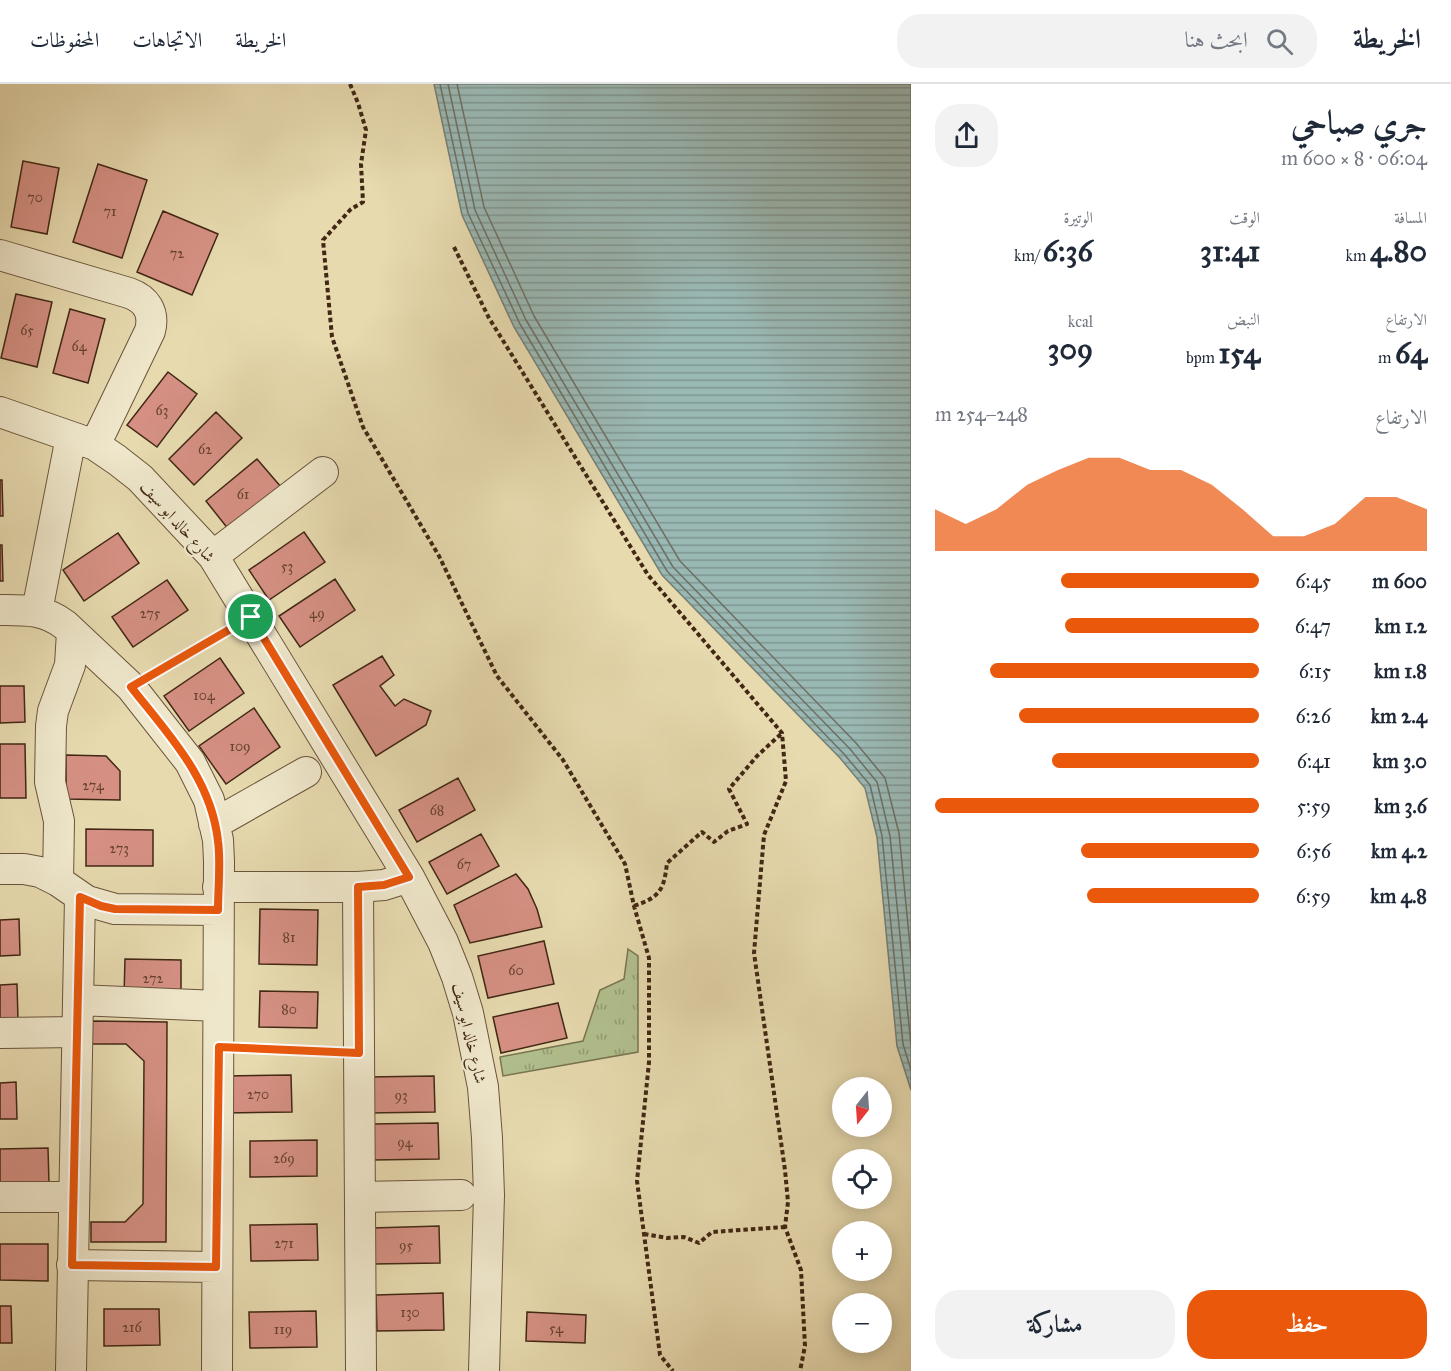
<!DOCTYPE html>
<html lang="ar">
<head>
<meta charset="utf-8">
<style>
	:root { --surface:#fff; --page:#f2f2f3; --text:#1f2937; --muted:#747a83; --line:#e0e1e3; --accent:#ea580c }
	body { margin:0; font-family:"IM FELL Great Primer",Amiri,serif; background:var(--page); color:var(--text); direction:rtl; height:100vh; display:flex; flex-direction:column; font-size:22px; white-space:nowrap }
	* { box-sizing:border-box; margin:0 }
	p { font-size:20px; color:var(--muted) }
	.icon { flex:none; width:33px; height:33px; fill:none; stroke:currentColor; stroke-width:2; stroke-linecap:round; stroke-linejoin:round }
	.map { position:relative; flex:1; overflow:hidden; direction:ltr }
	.details { display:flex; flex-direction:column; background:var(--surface); width:540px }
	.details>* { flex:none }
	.needle { width:39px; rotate:197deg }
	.controls { position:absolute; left:832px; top:993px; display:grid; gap:12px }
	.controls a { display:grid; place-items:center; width:60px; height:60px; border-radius:50%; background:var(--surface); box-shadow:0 3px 15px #0003; font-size:30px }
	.pin { position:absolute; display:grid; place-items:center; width:51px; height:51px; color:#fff; margin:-26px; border:3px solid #fff; border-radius:50%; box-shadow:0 2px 6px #0007 }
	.round { display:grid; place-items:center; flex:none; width:63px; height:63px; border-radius:24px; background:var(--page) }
	.headline { display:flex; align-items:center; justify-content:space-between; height:102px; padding:0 24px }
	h1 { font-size:33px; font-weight:700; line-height:45px }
	.metrics { display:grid; grid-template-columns:repeat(3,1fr); gap:9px; height:102px; padding:6px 24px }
	.metrics div { display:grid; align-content:center }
	.metrics b { font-size:30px; font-weight:700 }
	.metrics small { font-size:16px; font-weight:400 }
	.metrics p { font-size:16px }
	.chart { height:168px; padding:12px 24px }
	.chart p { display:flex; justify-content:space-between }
	.chart svg { width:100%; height:108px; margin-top:6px; fill:var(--accent); opacity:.7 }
	.cta { display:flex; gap:12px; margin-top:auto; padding:12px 24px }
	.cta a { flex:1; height:69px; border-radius:24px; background:var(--accent); color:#fff; font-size:24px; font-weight:700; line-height:69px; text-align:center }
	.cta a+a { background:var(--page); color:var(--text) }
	ul { padding:0 24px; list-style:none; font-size:20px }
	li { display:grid; grid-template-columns:96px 72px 1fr; align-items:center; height:45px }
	li i { height:15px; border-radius:8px; background:var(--accent) }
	header { display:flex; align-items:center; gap:36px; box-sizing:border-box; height:84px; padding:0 30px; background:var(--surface); border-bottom:2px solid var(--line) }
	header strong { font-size:28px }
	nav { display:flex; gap:33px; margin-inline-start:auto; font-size:21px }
	.search { width:420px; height:54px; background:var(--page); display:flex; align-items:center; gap:15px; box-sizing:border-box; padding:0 21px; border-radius:24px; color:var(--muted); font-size:22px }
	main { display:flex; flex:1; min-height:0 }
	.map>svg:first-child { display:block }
	.grass { fill:url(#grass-tufts); stroke:#797451; stroke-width:1.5 }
	.water { fill:url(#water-rules); stroke:#767e74; stroke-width:1.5 }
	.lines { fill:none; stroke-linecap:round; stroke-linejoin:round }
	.shore { stroke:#6e7064; stroke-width:1.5 }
	.building { fill:#d59083; stroke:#412714; stroke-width:1.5 }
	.minor-casing { stroke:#6a543b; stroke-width:32 }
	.path { stroke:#412714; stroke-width:4; stroke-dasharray:4.5 3; stroke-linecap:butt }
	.minor { stroke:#efe7cb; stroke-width:30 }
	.route-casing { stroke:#fff; stroke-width:12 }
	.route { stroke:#ea580c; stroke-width:8 }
	.labels { text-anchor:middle; stroke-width:4.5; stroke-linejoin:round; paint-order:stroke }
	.number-label { font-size:14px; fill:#664130 }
	.street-label { font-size:16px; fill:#412714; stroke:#efe7cb }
</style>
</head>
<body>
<header>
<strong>الخريطة</strong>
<div class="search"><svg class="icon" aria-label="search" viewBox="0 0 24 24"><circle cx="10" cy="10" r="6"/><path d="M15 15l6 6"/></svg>ابحث هنا</div>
<nav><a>الخريطة</a><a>الاتجاهات</a><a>المحفوظات</a></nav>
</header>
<main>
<section class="details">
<div class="headline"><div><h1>جري صباحي</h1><p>06:04 · 8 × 600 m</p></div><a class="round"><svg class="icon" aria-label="share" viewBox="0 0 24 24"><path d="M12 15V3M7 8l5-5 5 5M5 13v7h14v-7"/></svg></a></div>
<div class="metrics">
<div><p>المسافة</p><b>4.80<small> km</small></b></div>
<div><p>الوقت</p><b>31:41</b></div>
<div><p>الوتيرة</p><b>6:36<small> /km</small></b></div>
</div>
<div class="metrics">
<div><p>الارتفاع</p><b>64<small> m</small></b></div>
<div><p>النبض</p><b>154<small> bpm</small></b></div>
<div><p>kcal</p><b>309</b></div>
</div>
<div class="chart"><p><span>الارتفاع</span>248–254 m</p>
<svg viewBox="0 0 160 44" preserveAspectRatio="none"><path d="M0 44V27L10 33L20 27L30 17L40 11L50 6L60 6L70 11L80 11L90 17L100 27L110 38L120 38L130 33L140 22L150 22L160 27V44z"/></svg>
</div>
<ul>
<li><b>600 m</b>6:45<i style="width:61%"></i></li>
<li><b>1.2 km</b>6:47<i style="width:60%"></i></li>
<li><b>1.8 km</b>6:15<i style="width:83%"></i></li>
<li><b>2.4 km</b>6:26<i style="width:74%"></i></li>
<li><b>3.0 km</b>6:41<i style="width:64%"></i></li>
<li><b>3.6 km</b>5:59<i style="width:100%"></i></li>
<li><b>4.2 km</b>6:56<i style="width:55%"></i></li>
<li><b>4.8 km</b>6:59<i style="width:53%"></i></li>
</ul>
<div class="cta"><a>حفظ</a><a>مشاركة</a></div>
</section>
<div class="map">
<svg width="911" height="1287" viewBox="0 0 911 1287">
	<defs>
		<pattern id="grass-tufts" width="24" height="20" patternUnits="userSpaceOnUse" patternTransform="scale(1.5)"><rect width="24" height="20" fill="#b1c08e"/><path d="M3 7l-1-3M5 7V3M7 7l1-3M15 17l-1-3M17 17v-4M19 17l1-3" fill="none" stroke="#929c73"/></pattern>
		<pattern id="water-rules" width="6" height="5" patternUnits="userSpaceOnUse" patternTransform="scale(1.5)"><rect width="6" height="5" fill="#9ab8b4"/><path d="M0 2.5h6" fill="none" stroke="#7f9691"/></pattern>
	</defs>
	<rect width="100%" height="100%" fill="#e7daaf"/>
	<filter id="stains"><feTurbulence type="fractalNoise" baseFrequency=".00333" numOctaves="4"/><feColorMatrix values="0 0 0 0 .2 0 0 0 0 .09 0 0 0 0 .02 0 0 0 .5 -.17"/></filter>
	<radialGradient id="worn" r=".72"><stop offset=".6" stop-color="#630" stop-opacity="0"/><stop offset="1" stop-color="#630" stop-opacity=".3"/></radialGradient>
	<!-- grass -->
	<path class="grass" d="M628,865L638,872V968L503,992L500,973L583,957L600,906L624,895Z"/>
	<!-- water -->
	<path class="water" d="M434,0H911V1006L897,962L877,753L865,704L840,674L662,491L514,243L462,131Z"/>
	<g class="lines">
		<!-- shore -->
		<path class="shore" d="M440,0L468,129L520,240L667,487L844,670L870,701L882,752L903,960L911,986
			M448,0L475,126L526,236L673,483L850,665L877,698L890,752L911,961
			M457,0L484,123L534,232L680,477L856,659L885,694L899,749L911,872"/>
	</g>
	<!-- building -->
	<path class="building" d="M23,77L59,84L47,150L11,143Z
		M98,80L147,96L122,174L73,158Z
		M163,127L218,150L192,211L137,188Z
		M16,210L52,218L37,283L1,274Z
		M70,225L105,235L88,299L53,289Z
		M168,288L197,310L157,363L127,341Z
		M216,328L242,354L194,401L169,375Z
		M257,375L281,403L229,446L206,417Z
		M0,396H2L3,432H0Z
		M304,448L325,478L269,516L249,486Z
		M118,449L139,479L84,517L63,486Z
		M0,461H2L3,497H0Z
		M335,495L355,526L300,563L279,532Z
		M167,496L188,526L133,563L112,533Z
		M382,572L394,591L380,602L395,622L404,615L431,627L426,641L376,672L333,601Z
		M220,574L244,609L189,647L164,612Z
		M0,602H24L25,638L0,639Z
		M254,624L280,663L226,700L199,662Z
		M0,660H25L26,714H0Z
		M66,671L106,672L120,687V716L66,715Z
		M458,694L475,726L417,758L399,726Z
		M86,745L153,746V782H86Z
		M481,750L499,782L447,810L429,778Z
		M516,790L528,805L537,825L542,843L470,859L454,821Z
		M260,825L318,826L317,881L259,880Z
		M19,835L20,871L0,872V836Z
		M544,857L554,900L488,914L478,872Z
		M125,875L181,876V913L124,911Z
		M17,900L18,936L0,937V901Z
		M260,907L318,908L317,944L259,943Z
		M558,919L567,954L501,969L493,933Z
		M92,937L167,938L166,1158H91V1138H125L143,1120L144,977L126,960H92Z
		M291,991L292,1028L225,1029L224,992Z
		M434,992L435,1028L368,1029L367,993Z
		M16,998L17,1035H0V999Z
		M438,1039L439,1075L372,1076L371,1040Z
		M317,1056V1092L250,1093V1057Z
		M48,1064L49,1100L0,1101V1065Z
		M317,1140L318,1176L251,1177L250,1141Z
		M439,1142L440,1179L373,1180L372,1144Z
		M0,1160H48V1197L0,1196Z
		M443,1209L444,1246L377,1247L376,1211Z
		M0,1222H11L12,1259H0Z
		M104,1225H159L160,1261L104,1262Z
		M316,1227L317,1263L250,1264L249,1228Z
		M527,1228L586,1231L585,1259L526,1257Z"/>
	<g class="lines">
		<!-- minor casing -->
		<g class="minor-casing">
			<path id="minor" d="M0,171L129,209C146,215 155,228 150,247L95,361
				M0,328L95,361L117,376L140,394L213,472L409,793L443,858L457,893L468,929L483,1003L487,1054L489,1111L484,1287
				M213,472L323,388
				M0,526C25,526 44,525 65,541L131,603L190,678L209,716L218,756L219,777L217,1287
				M37,527L71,353
				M214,740L306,688
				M0,785H24L40,788L58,797L87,817L115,825L218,826
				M58,797L59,737L50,698L51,642L53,627L70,581L72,548
				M218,803H358L384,801L409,793
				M358,803L361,1287
				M78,916L218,922
				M0,949L77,948
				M0,1113H74
				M360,1113L461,1111
				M72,1181L216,1183
				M71,1287L80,813"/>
		</g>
		<!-- path -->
		<path class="path" d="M350,0L358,19L366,46L361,80L363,118L351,125L323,156L332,253L363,343L439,472L497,592L563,676L625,780L634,822L649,874V978L637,1097L660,1271L673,1287
			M454,163L489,234L648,491L782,649L786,697L764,751L754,869L785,1086L788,1118L785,1143L801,1186L805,1262L800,1287
			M152,590L229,546
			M634,822C660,813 664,806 667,779L702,748L714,758L728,747L747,740L729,705L757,672L782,649
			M243,964L334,968
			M644,1150L667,1154L684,1153L699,1159L712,1148L785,1143"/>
		<!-- minor -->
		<use href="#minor" class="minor"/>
	</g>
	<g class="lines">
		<!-- route casing -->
		<g class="route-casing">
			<path id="route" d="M251,533L409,793L384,801L358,803L359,969L219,963L216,1183L72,1181L80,813L101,822L115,825L218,826C218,803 221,779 218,757C211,694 168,650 131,603Z"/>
		</g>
		<!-- route -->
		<use href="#route" class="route"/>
	</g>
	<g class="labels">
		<!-- number labels -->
		<g class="number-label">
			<text x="35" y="118">70</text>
			<text x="110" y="132">71</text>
			<text x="177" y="174">72</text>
			<text x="27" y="251">65</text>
			<text x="79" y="267">64</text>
			<text x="162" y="331">63</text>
			<text x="205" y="370">62</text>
			<text x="243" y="415">61</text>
			<text x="287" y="487">53</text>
			<text x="150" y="534">275</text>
			<text x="317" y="534">49</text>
			<text x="204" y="616">104</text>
			<text x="240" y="667">109</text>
			<text x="93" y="706">274</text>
			<text x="437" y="731">68</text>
			<text x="119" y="769">273</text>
			<text x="464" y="785">67</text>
			<text x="289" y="858">81</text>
			<text x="516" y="891">60</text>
			<text x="153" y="899">272</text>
			<text x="289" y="930">80</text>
			<text x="258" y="1015">270</text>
			<text x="401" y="1016">93</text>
			<text x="405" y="1063">94</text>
			<text x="284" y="1079">269</text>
			<text x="284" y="1164">271</text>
			<text x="406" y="1166">95</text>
			<text x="410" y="1233">130</text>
			<text x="132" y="1248">216</text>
			<text x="556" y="1249">54</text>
			<text x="283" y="1250">119</text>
		</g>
		<!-- street labels -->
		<g class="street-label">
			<text transform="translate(178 437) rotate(48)" y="6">شارع خالد ابو سيف</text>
			<text transform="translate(470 949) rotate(77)" y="6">شارع خالد ابو سيف</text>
		</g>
	</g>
	<rect width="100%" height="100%" filter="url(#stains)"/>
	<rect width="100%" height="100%" fill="url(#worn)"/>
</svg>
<div class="controls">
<a><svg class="needle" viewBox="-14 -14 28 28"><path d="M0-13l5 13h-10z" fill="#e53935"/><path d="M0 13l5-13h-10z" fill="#747a83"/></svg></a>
<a><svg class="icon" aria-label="locate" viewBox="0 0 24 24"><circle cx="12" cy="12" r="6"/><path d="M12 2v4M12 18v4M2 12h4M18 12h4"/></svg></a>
<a>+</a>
<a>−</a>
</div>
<div class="pin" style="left:251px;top:533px;background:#1e9e55"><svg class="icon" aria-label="arrive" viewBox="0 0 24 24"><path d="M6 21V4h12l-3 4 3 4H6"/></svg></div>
</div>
</main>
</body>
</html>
